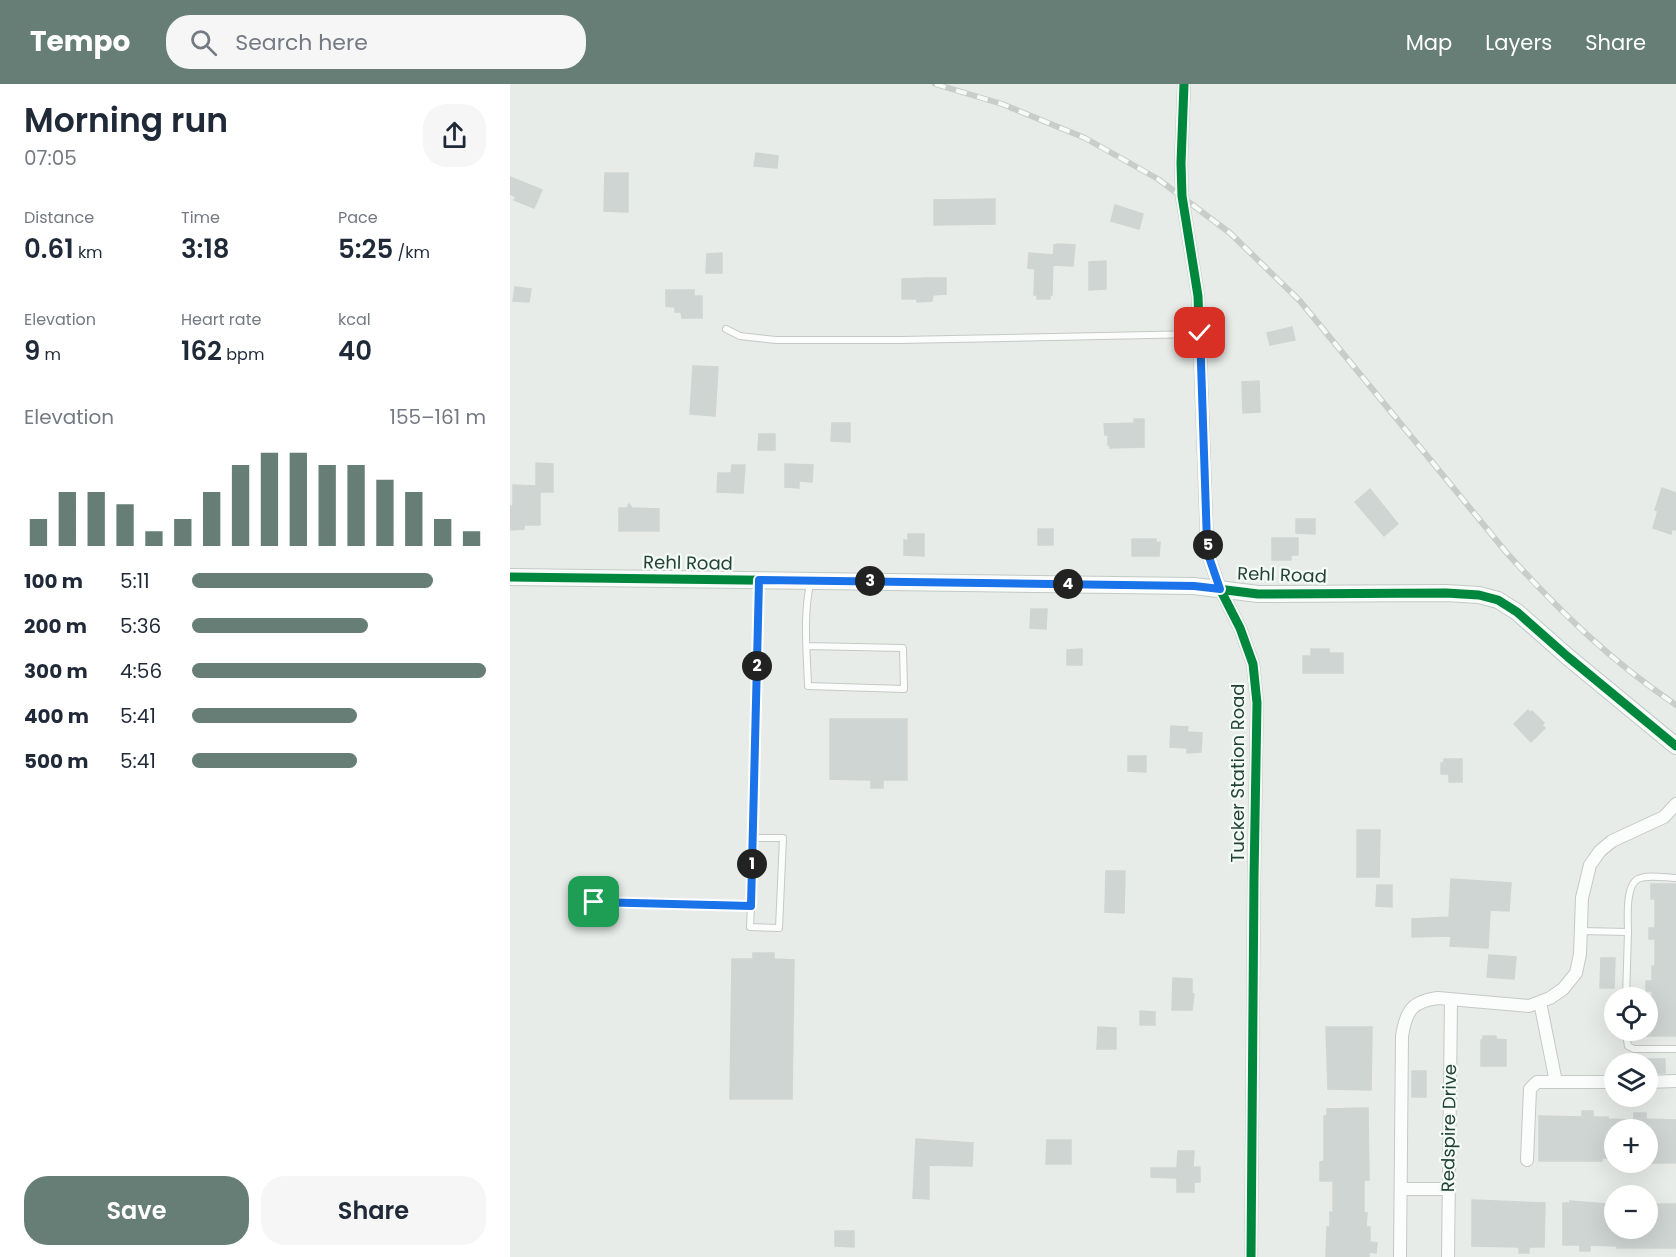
<!DOCTYPE html>
<html lang="en">
<head>
<meta charset="utf-8">
<style>
	:root { --surface:#fff; --page:#f6f6f7; --text:#1f2937; --muted:#747a83; --accent:#667e75 }
	body { margin:0; font-family:Poppins,sans-serif; background:var(--page); color:var(--text); height:100vh; display:flex; flex-direction:column; font-size:22px; white-space:nowrap }
	* { box-sizing:border-box; margin:0 }
	p { font-size:20px; color:var(--muted) }
	.icon { flex:none; width:33px; height:33px; fill:none; stroke:currentColor; stroke-width:2; stroke-linecap:round; stroke-linejoin:round }
	.map { position:relative; flex:1; overflow:hidden }
	.panel { display:flex; flex-direction:column; background:var(--surface); width:510px }
	.panel>* { flex:none }
	.buttons { position:absolute; left:1094px; top:903px; display:grid; gap:12px }
	.buttons a { display:grid; place-items:center; width:54px; height:54px; border-radius:50%; background:var(--surface); box-shadow:0 6px 24px #0002; font-size:30px }
	.pin { position:absolute; display:grid; place-items:center; width:51px; height:51px; color:#fff; margin:-26px; border-radius:12px; box-shadow:0 3px 9px #0006 }
	.km { position:absolute; width:30px; height:30px; margin:-15px; border-radius:50%; background:#222; color:#fff; font-size:16px; line-height:30px; text-align:center }
	.round { display:grid; place-items:center; flex:none; width:63px; height:63px; border-radius:24px; background:var(--page) }
	.summary { display:flex; align-items:center; justify-content:space-between; height:102px; padding:0 24px }
	h1 { font-size:33px; font-weight:600; line-height:45px }
	.figures { display:grid; grid-template-columns:repeat(3,1fr); gap:9px; height:102px; padding:6px 24px }
	.figures div { display:grid; align-content:center }
	.figures b { font-size:26px; font-weight:600 }
	.figures small { font-size:16px; font-weight:400 }
	.figures p { font-size:16px }
	.chart { height:168px; padding:12px 24px }
	.chart p { display:flex; justify-content:space-between }
	.chart svg { width:100%; height:108px; margin-top:6px; stroke:var(--accent); stroke-width:6 }
	.primary-button { display:flex; gap:12px; margin-top:auto; padding:12px 24px }
	.primary-button a { flex:1; height:69px; border-radius:24px; background:var(--accent); color:#fff; font-size:24px; font-weight:600; line-height:69px; text-align:center }
	.primary-button a+a { background:var(--page); color:var(--text) }
	ul { padding:0 24px; list-style:none; font-size:20px }
	li { display:grid; grid-template-columns:96px 72px 1fr; align-items:center; height:45px }
	li i { height:15px; border-radius:8px; background:var(--accent) }
	header { display:flex; align-items:center; gap:36px; box-sizing:border-box; height:84px; padding:0 30px; background:var(--accent); color:#fff }
	header strong { font-size:28px }
	nav { display:flex; gap:33px; margin-inline-start:auto; font-size:21px }
	.search { width:420px; height:54px; background:var(--page); display:flex; align-items:center; gap:15px; box-sizing:border-box; padding:0 21px; border-radius:24px; color:var(--muted); font-size:22px }
	main { display:flex; flex:1; min-height:0 }
	.map>svg:first-child { display:block }
	.building { fill:#cfd5d2; stroke:#cfd5d2; stroke-width:1.5 }
	.lines { fill:none; stroke-linecap:round; stroke-linejoin:round }
	.lane-casing { stroke:#c4c9c6; stroke-width:8 }
	.street-casing { stroke:#c4c9c6; stroke-width:14 }
	.secondary-casing { stroke:#c2cac6; stroke-width:18 }
	.lane { stroke:#fbfcfc; stroke-width:6 }
	.street { stroke:#fbfcfc; stroke-width:12 }
	.secondary { stroke:#fbfcfc; stroke-width:16 }
	.rail-casing { stroke:#c8cdca; stroke-width:6 }
	.rail { stroke:#f5fbf7; stroke-width:4; stroke-dasharray:11; stroke-linecap:butt }
	.cycleway-casing { stroke:#f5fbf7; stroke-width:13 }
	.cycleway { stroke:#00873e; stroke-width:9 }
	.route-casing { stroke:#fff; stroke-width:12 }
	.route { stroke:#1a73e8; stroke-width:8 }
	.labels { text-anchor:middle; stroke-width:4.5; stroke-linejoin:round; paint-order:stroke }
	.street-label { font-size:18px; fill:#214336; stroke:#f5fbf7 }
</style>
</head>
<body>
<header>
<strong>Tempo</strong>
<div class="search"><svg class="icon" aria-label="search" viewBox="0 0 24 24"><circle cx="10" cy="10" r="6"/><path d="M15 15l6 6"/></svg>Search here</div>
<nav><a>Map</a><a>Layers</a><a>Share</a></nav>
</header>
<main>
<section class="panel">
<div class="summary"><div><h1>Morning run</h1><p>07:05</p></div><a class="round"><svg class="icon" aria-label="share" viewBox="0 0 24 24"><path d="M12 15V3M7 8l5-5 5 5M5 13v7h14v-7"/></svg></a></div>
<div class="figures">
<div><p>Distance</p><b>0.61<small> km</small></b></div>
<div><p>Time</p><b>3:18</b></div>
<div><p>Pace</p><b>5:25<small> /km</small></b></div>
</div>
<div class="figures">
<div><p>Elevation</p><b>9<small> m</small></b></div>
<div><p>Heart rate</p><b>162<small> bpm</small></b></div>
<div><p>kcal</p><b>40</b></div>
</div>
<div class="chart"><p><span>Elevation</span>155–161 m</p>
<svg viewBox="0 0 160 44" preserveAspectRatio="none"><path d="M5 44V33M15 44V22M25 44V22M35 44V27M45 44V38M55 44V33M65 44V22M75 44V11M85 44V6M95 44V6M105 44V11M115 44V11M125 44V17M135 44V22M145 44V33M155 44V38"/></svg>
</div>
<ul>
<li><b>100 m</b>5:11<i style="width:82%"></i></li>
<li><b>200 m</b>5:36<i style="width:60%"></i></li>
<li><b>300 m</b>4:56<i style="width:100%"></i></li>
<li><b>400 m</b>5:41<i style="width:56%"></i></li>
<li><b>500 m</b>5:41<i style="width:56%"></i></li>
</ul>
<div class="primary-button"><a>Save</a><a>Share</a></div>
</section>
<div class="map">
<svg width="1166" height="1173" viewBox="0 0 1166 1173">
	<rect width="100%" height="100%" fill="#e7ece9"/>
	<!-- building -->
	<path class="building" d="M246,69L268,72L267,84L244,82Z
		M95,89H118V128L94,127Z
		M0,93L32,106L24,124L4,116L6,113L0,110Z
		M485,115V140L424,141V116Z
		M605,121L633,130L629,145L601,137Z
		M548,160L565,161L563,182L543,181L544,161Z
		M212,169V189H196L197,170Z
		M519,169L543,171L542,211H540V215H527V211H524L525,185L518,184Z
		M596,177V205L579,206V178Z
		M418,194H436V210L423,211L422,217L407,218V215H392V195Z
		M5,203L21,205L19,218L3,217Z
		M156,206H184V212H192V234H172L171,228H165V223L156,222Z
		M782,243L785,256L760,261L757,249Z
		M183,282L208,283L205,332L180,330Z
		M749,297L750,328L733,329L732,298Z
		M624,335H634V363L600,364V361H598V351H595L594,340L624,339Z
		M322,339H340V358L321,357Z
		M249,350H265V366H248Z
		M26,379L43,380V408H30V441H14V445L1,446L0,422H3V401L26,402Z
		M275,380L303,381L302,398L289,397V404L275,403Z
		M222,381H235L233,409L207,408L208,389H221Z
		M1152,404L1166,409V446L1162,445L1161,450L1143,444L1148,427L1145,426Z
		M860,405L888,440L874,452L845,418Z
		M119,420L122,424L149,425V447H109V424H117Z
		M786,435H805V450L786,449Z
		M528,445H543V461H528Z
		M398,450H414V472L394,471V456L398,457Z
		M762,454H788V471H781V476H762Z
		M622,455H646V459L650,458L649,472H622Z
		M521,525H537L536,545L520,544Z
		M572,565V581H557V566Z
		M801,565H819V569H833V589H793V572H801Z
		M1018,626L1020,629L1022,627L1034,639L1032,641L1035,644L1021,658L1004,640Z
		M320,635H397V696H373V704H361V696L320,695Z
		M661,642L678,643L677,648L692,649L691,668L677,669V664L660,663Z
		M618,672H636V688L618,687Z
		M934,675H952V698H939V690H931V679L934,678Z
		M847,746H870L869,793H847Z
		M596,787H615L614,829L595,828Z
		M941,795L1001,799L999,827L980,826L978,864L940,862L941,852L902,853V835L939,833Z
		M1141,800H1166V952H1137V935H1142V907H1136V897H1142V882H1145V855H1139V844H1145V815H1141Z
		M867,801H882V823L866,822Z
		M243,869H264V875L284,876L282,1015H220L222,875H243Z
		M979,871L1006,873L1004,895L977,893Z
		M1091,874H1105L1104,904H1090Z
		M663,894L682,895V910H684L682,926H662Z
		M630,927L645,928V941H630Z
		M588,943L606,944V965H587Z
		M816,943H862L861,1006L818,1005Z
		M973,952H986V955L996,956V982H971V956H973Z
		M1137,975H1155V989H1137Z
		M902,987H916V1013H902Z
		M858,1024L859,1096H854V1129H857L856,1143H860V1158L867,1159L866,1169L859,1168V1173H816L817,1143H820V1128L823,1129V1097H810V1078L814,1077V1032H817V1025Z
		M1072,1027H1083V1033H1098V1035L1124,1036V1029H1136V1035L1166,1036V1079H1137V1046H1104V1074H1092V1077H1029V1032L1072,1033Z
		M406,1055L463,1059L462,1082L419,1081V1115L403,1114Z
		M537,1056H561V1080H536Z
		M668,1067H684L683,1083H690V1098H684V1108H667V1094L641,1093V1084H667Z
		M962,1116L1035,1119L1034,1163H1019V1169H1009V1163L962,1162Z
		M1060,1117L1096,1120V1124H1103L1104,1144H1137V1120H1166V1164H1107V1162L1080,1161V1167H1070V1161H1053V1119H1060Z
		M325,1147H344V1163L325,1162Z"/>
	<g class="lines">
		<!-- lane casing -->
		<g class="lane-casing">
			<path id="lane" d="M216,245L230,252L266,256H391L689,250
				M297,562L393,564L394,605L298,602C297,569 293,533 300,500
				M84,818L241,822L249,496
				M241,822L240,843L269,844L273,754H242
				M1071,847L1118,848C1118,835 1115,802 1128,795C1138,790 1156,794 1166,794
				M1116,914L1118,848
				M1115,946L1118,962L1124,965H1166"/>
		</g>
		<!-- street casing -->
		<g class="street-casing">
			<path id="street" d="M674,0L671,79L672,112L688,212L697,459L699,473L710,505L730,544L743,580L747,619L744,794L741,1173
				M1030,918L1046,998
				M1137,998L1166,997
				M1017,1076L1020,1005L1027,998H1104
				M891,1105H939
				M890,1173L892,952C896,927 902,917 928,914L1019,922L1040,914L1053,905L1066,889L1070,870L1072,814L1080,781L1090,767L1102,757L1154,733L1166,720
				M938,1173L941,916"/>
		</g>
		<!-- secondary casing -->
		<g class="secondary-casing">
			<path id="secondary" d="M0,493L684,502L748,510L936,509L969,511L988,516L1007,528L1058,573L1166,662"/>
		</g>
		<!-- lane -->
		<use href="#lane" class="lane"/>
		<!-- street -->
		<use href="#street" class="street"/>
		<!-- secondary -->
		<use href="#secondary" class="secondary"/>
		<!-- rail casing -->
		<g class="rail-casing">
			<path id="rail" d="M425,0L492,20L575,54L648,95L720,149L790,217L996,468C1048,526 1101,577 1166,621"/>
		</g>
		<!-- rail -->
		<use href="#rail" class="rail"/>
		<!-- cycleway casing -->
		<g class="cycleway-casing">
			<path id="cycleway" d="M674,0L671,79L672,112L688,212L697,459L699,473L710,505L730,544L743,580L747,619L744,794L741,1173
				M0,493L684,502L748,510L936,509L969,511L988,516L1007,528L1058,573L1166,662"/>
		</g>
		<!-- cycleway -->
		<use href="#cycleway" class="cycleway"/>
	</g>
	<g class="lines">
		<!-- route casing -->
		<g class="route-casing">
			<path id="route" d="M84,818L241,822L249,496L684,502L710,505L699,473L697,459L690,249"/>
		</g>
		<!-- route -->
		<use href="#route" class="route"/>
	</g>
	<g class="labels">
		<!-- street labels -->
		<g class="street-label">
			<text transform="translate(178 479) rotate(1)" y="6">Rehl Road</text>
			<text transform="translate(772 491) rotate(2)" y="6">Rehl Road</text>
			<text transform="translate(728 689) rotate(-90)" y="6">Tucker Station Road</text>
			<text transform="translate(939 1044) rotate(-89)" y="6">Redspire Drive</text>
		</g>
	</g>
</svg>
<div class="buttons">
<a><svg class="icon" aria-label="locate" viewBox="0 0 24 24"><circle cx="12" cy="12" r="6"/><path d="M12 2v4M12 18v4M2 12h4M18 12h4"/></svg></a>
<a><svg class="icon" aria-label="layers" viewBox="0 0 24 24"><path d="M12 4l9 5-9 5-9-5zM3 14l9 5 9-5"/></svg></a>
<a>+</a>
<a>−</a>
</div>
<div class="pin" style="left:84px;top:818px;background:#1e9e55"><svg class="icon" aria-label="arrive" viewBox="0 0 24 24"><path d="M6 21V4h12l-3 4 3 4H6"/></svg></div>
<div class="pin" style="left:690px;top:249px;background:#d93025"><svg class="icon" aria-label="check" viewBox="0 0 24 24"><path d="M5 12l5 5 9-10"/></svg></div>
<b class="km" style="left:242px;top:780px">1</b>
<b class="km" style="left:247px;top:582px">2</b>
<b class="km" style="left:360px;top:497px">3</b>
<b class="km" style="left:558px;top:500px">4</b>
<b class="km" style="left:698px;top:461px">5</b>
</div>
</main>
</body>
</html>
